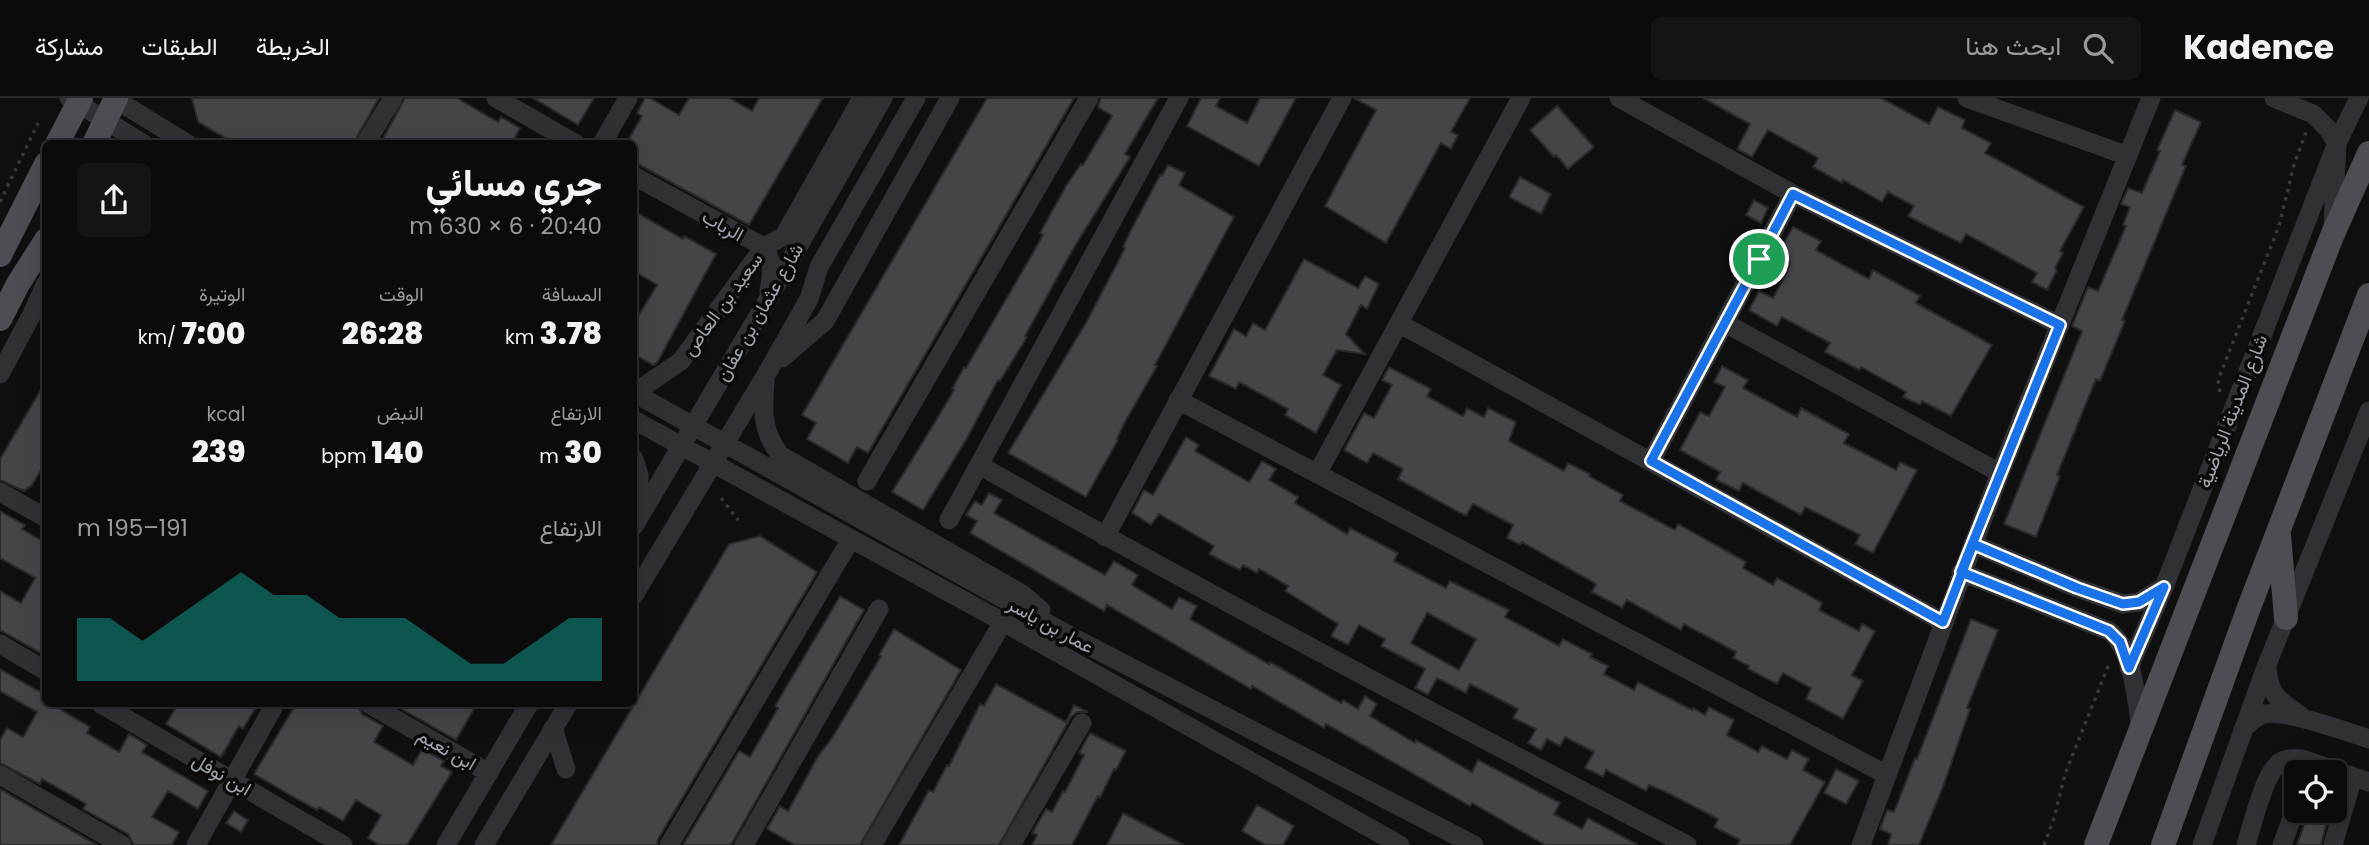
<!DOCTYPE html>
<html lang="ar">
<head>
<meta charset="utf-8">
<style>
	:root { --surface:#0b0b0c; --page:#141415; --text:#f1f3f6; --muted:#9a9b9d; --line:#2b2b2d; --accent:#0f766e }
	body { margin:0; font-family:Poppins,Vazirmatn,sans-serif; background:var(--page); color:var(--text); direction:rtl; height:100vh; display:flex; flex-direction:column; font-size:26px; white-space:nowrap }
	* { box-sizing:border-box; margin:0 }
	p { font-size:23px; color:var(--muted) }
	.icon { flex:none; width:38px; height:38px; fill:none; stroke:currentColor; stroke-width:2; stroke-linecap:round; stroke-linejoin:round }
	.map { position:relative; flex:1; overflow:hidden; direction:ltr }
	.drawer { position:absolute; left:42px; top:42px; width:595px; height:567px; display:flex; flex-direction:column; background:var(--surface); border-radius:10px; box-shadow:0 7px 28px #0002,0 0 0 2px var(--line); direction:rtl }
	.drawer>* { flex:none }
	.fabs { position:absolute; left:2284px; top:662px; display:grid; gap:14px }
	.fabs a { display:grid; place-items:center; width:63px; height:63px; border-radius:10px; background:var(--surface); box-shadow:0 7px 28px #0002,0 0 0 2px var(--line); font-size:35px }
	.pin { position:absolute; display:grid; place-items:center; width:60px; height:60px; color:#fff; margin:-30px; border:4px solid #fff; border-radius:50%; box-shadow:0 2px 7px #0007 }
	.round { display:grid; place-items:center; flex:none; width:74px; height:74px; border-radius:10px; background:var(--page) }
	.head { display:flex; align-items:center; justify-content:space-between; height:119px; padding:0 35px }
	h1 { font-size:38px; font-weight:800; line-height:52px }
	.figures { display:grid; grid-template-columns:repeat(3,1fr); gap:10px; height:119px; padding:7px 35px }
	.figures div { display:grid; align-content:center }
	.figures b { font-size:30px; font-weight:800 }
	.figures small { font-size:19px; font-weight:400 }
	.figures p { font-size:19px }
	.chart { height:196px; padding:14px 35px }
	.chart p { display:flex; justify-content:space-between }
	.chart svg { width:100%; height:126px; margin-top:7px; fill:var(--accent); opacity:.7 }
	header { display:flex; align-items:center; gap:42px; box-sizing:border-box; height:98px; padding:0 35px; background:var(--surface); border-bottom:2px solid var(--line) }
	header strong { font-size:33px }
	nav { display:flex; gap:38px; margin-inline-start:auto; font-size:24px }
	.search { width:490px; height:63px; background:var(--page); display:flex; align-items:center; gap:18px; box-sizing:border-box; padding:0 24px; border-radius:10px; color:var(--muted); font-size:26px }
	.map>svg:first-child { display:block }
	.building { fill:#434548; stroke:#29292c; stroke-width:2; fill-rule:evenodd }
	.lines { fill:none; stroke-linecap:round; stroke-linejoin:round }
	.path { stroke:#36383c; stroke-width:3.5; stroke-dasharray:3.5 5; stroke-linecap:butt }
	.minor { stroke:#303135; stroke-width:19 }
	.major { stroke:#4c4e54; stroke-width:24 }
	.route-casing { stroke:#fff; stroke-width:14 }
	.route { stroke:#1a73e8; stroke-width:9 }
	.labels { text-anchor:middle; stroke-width:7; stroke-linejoin:round; paint-order:stroke }
	.street-label { font-size:19px; fill:#a1a7b0; stroke:#0a0a0b }
</style>
</head>
<body>
<header>
<strong>Kadence</strong>
<div class="search"><svg class="icon" aria-label="search" viewBox="0 0 24 24"><circle cx="10" cy="10" r="6"/><path d="M15 15l6 6"/></svg>ابحث هنا</div>
<nav><a>الخريطة</a><a>الطبقات</a><a>مشاركة</a></nav>
</header>
<div class="map">
<svg width="2369" height="747" viewBox="0 0 2369 747">
	<rect width="100%" height="100%" fill="#0f0f10"/>
	<!-- building -->
	<path class="building" d="M192,0H379L353,46H236L198,24Z
		M405,0H457L498,24L501,19L520,30L512,46H380Z
		M533,0H594L578,27Z
		M645,0H650L679,17L689,0H729L752,13L759,0H823L749,127L634,64V46H626L642,18L637,15Z
		M987,0H1074L868,355L857,349L848,365L807,341L816,325L802,317Z
		M1101,0H1158L1125,56L1130,59L1072,153L1025,238L1027,239L1000,283L998,282L966,342L923,412L892,394L935,324L954,292L952,291L964,269L966,270L1030,160L1043,137L1040,135L1066,88L1081,66L1083,67L1112,18L1098,9Z
		M1201,0H1220L1216,8L1247,25L1260,0H1296L1259,68L1187,28Z
		M1354,0H1470L1451,34L1458,37L1451,51L1441,45L1386,145L1325,108L1376,12Z
		M1703,0H1881L1929,26L1938,9L1965,22L1962,30L1991,45L1985,55L2084,109L2060,153L2063,155L2055,170L2057,172L2047,192L2032,184L2037,175L1966,136L1961,145L1927,128L1908,118L1914,108L1888,94L1882,104L1843,82L1842,85L1813,69L1818,60L1768,32L1752,59L1737,51L1750,26Z
		M1557,8L1594,49L1568,71L1556,57L1554,59L1530,32Z
		M2175,12L2201,24L2182,67L2186,68L2122,222L2125,223L2100,283L2096,281L2057,377L2060,378L2036,439L2004,426L2082,233L2072,228L2088,189L2098,193L2126,128L2123,127L2130,109L2121,106L2128,90L2142,95L2160,53L2157,52Z
		M1168,67L1185,75L1179,87L1234,119L1155,267L1157,268L1125,324L1117,341L1118,342L1086,399L1008,355L1087,223L1125,150L1123,149L1130,134L1160,77L1162,78Z
		M1520,79L1551,96L1541,116L1509,99Z
		M1754,102L1768,110L1761,125L1746,117Z
		M634,113L683,141L684,138L716,156L657,265L653,267L634,256V225L657,187L634,173Z
		M1793,129L1821,143L1816,152L1869,181L1873,172L1920,198L1916,205L1992,247L1951,318L1922,303L1920,307L1903,299L1906,294L1861,269L1859,272L1825,254L1830,245L1782,219L1777,228L1749,212L1759,193L1773,200L1787,174L1790,164L1777,157Z
		M1304,161L1358,190L1365,178L1379,186L1367,211L1361,207L1346,236L1365,256L1337,252L1323,277L1341,287L1316,335L1285,317L1288,311L1239,284L1236,291L1209,278L1234,231L1246,238L1253,225L1265,232Z
		M1722,268L1748,282L1743,290L1797,319L1801,310L1849,336L1844,345L1896,372L1900,364L1917,372L1873,455L1855,446L1860,437L1805,409L1801,417L1743,385L1739,393L1716,382L1720,374L1680,352L1700,314L1709,318L1725,289L1714,284Z
		M1389,269L1431,291L1427,298L1463,318L1467,310L1484,319L1488,310L1516,324L1509,343L1564,373L1568,365L1590,376L1589,378L1623,397L1620,403L1675,432L1678,426L1746,464L1743,470L1773,487L1777,480L1805,495L1822,505L1819,512L1859,533L1862,526L1875,533L1852,577L1863,583L1843,621L1806,601L1811,590L1783,575L1777,586L1748,571L1749,568L1733,560L1736,554L1684,526L1681,532L1627,502L1622,510L1592,494L1596,486L1522,444L1520,447L1507,440L1513,427L1473,406L1466,418L1398,381L1403,371L1373,355L1367,365L1344,352L1364,315L1374,320L1392,287L1382,282Z
		M46,283V364L32,387L24,393L0,382V361Z
		M1186,339L1199,347L1195,353L1249,384L1262,363L1276,371L1269,382L1298,399L1295,405L1347,436L1350,430L1398,455L1394,463L1446,490L1450,483L1509,512L1505,519L1559,548L1563,541L1592,556L1590,559L1608,568L1604,576L1634,592L1638,584L1692,612L1693,610L1705,617L1709,609L1734,622L1727,637L1758,654L1762,648L1787,661L1792,652L1809,661L1803,672L1825,684L1790,747H1737L1740,742L1714,729L1718,721L1666,694L1649,687L1646,693L1606,672L1603,679L1585,670L1594,654L1565,639L1560,648L1547,641L1541,652L1528,645L1536,631L1513,620L1518,611L1470,586L1466,595L1437,580L1428,597L1415,590L1425,571L1381,548L1385,541L1359,527L1348,547L1331,538L1338,526L1285,493L1288,488L1259,471L1257,475L1243,467L1240,472L1224,464L1209,456L1214,448L1159,416L1151,427L1132,415L1144,392L1153,397ZM1427,515L1476,541L1459,572L1411,545Z
		M989,395L1002,402L994,415L1105,477L1114,463L1138,477L1132,487L1172,511L1179,499L1197,508L1190,521L1269,566L1270,564L1341,605L1343,602L1358,611L1365,598L1377,606L1370,618L1415,645L1416,642L1472,674L1478,662L1560,705L1554,716L1582,731L1588,720L1638,747H1545L1472,705L1470,708L1326,626L1324,630L1252,588L1251,591L1107,507L1104,513L970,435L977,423L966,417L975,403L982,407Z
		M0,413L25,427L22,431L46,445V558L0,532V493L21,505L35,480L0,460Z
		M760,438L817,474L658,741L657,747H551L729,446Z
		M840,498L864,512L731,747H683L739,653L750,659L778,610L775,608Z
		M1971,521L1998,532L1967,610L1970,611L1943,689L1919,747H1888L1891,736L1880,731L1887,712L1894,714L1915,660L1917,661Z
		M894,531L961,572L860,747H795L767,731L780,708L788,713L818,658L832,640L881,558L879,557Z
		M0,571L46,597V606H63L60,611L90,629L87,635L119,654L129,636L147,647L142,654L208,693L198,711L168,693L152,719L179,734L172,747H134L128,736L83,711L86,706L42,681L40,686L0,665V642L7,630L23,639L37,614L0,593Z
		M996,586L1066,624L1074,607L1088,614H1077L1071,619L999,747H899L929,692L933,694L947,667L949,668L980,606L984,608Z
		M178,606H258L243,631L239,628L221,659L166,626Z
		M296,606H357L362,616L383,628L374,644L413,667L422,651L444,663L441,668L452,674L407,747H379L368,740L381,717L356,702L343,723L319,709L317,712L297,701L254,676Z
		M393,606H477L456,642Z
		M1090,635L1126,653L1116,672L1114,671L1100,700L1098,698L1072,747H1032L1037,737L1032,735L1046,711L1052,714L1063,693L1065,694L1084,657L1079,655Z
		M1836,671L1859,683L1846,706L1824,695Z
		M0,691L97,747H0Z
		M1257,707L1294,728L1283,747H1266L1242,733Z
		M2309,712H2330L2321,747H2297Z
		M234,713L248,722L241,734L226,725Z
		M1123,715L1184,747H1107Z"/>
	<g class="lines">
		<!-- path -->
		<path class="path" d="M0,104L38,25
			M2220,294L2218,282L2279,128L2294,67L2306,34
			M721,400L738,422
			M2044,747L2054,720L2065,676L2109,566"/>
		<!-- minor -->
		<path class="minor" d="M69,0L144,46
			M113,0L188,46
			M496,0L576,46
			M1619,0L1793,96L2060,227
			M1967,0L2128,58
			M2274,0L2313,16L2328,31L2337,45L2333,128
			M365,46L393,0
			M602,46L628,0
			M634,78L764,149C774,165 772,175 769,193
			M1725,225L2000,375
			M1400,226L1943,524
			M782,260L825,223L950,0
			M0,276L32,216L46,185
			M765,283C763,314 761,331 780,357L1022,496L1041,512
			M634,295L1074,540L1474,747
			M634,295L681,263L764,149L784,138L862,0
			M1178,302L1887,677
			M634,322L1003,524L1400,747
			M634,361L639,377L638,419
			M1651,363L1793,96
			M979,367C1212,499 1449,624 1687,747
			M1317,376L1521,0
			M867,383L1089,0
			M0,394L46,420
			M949,422L1179,0
			M634,428L767,203L883,0
			M1105,439L1342,0
			M1973,446L2077,490L2123,506L2139,504L2164,489
			M1961,474L2109,533C2133,551 2136,600 2141,629
			M634,497L770,270L809,201L819,169L916,0
			M0,546L46,573
			M2129,570L2164,489L2337,45L2359,0
			M2267,570C2269,597 2279,603 2300,617
			M101,606L343,747
			M369,606L489,675
			M553,630L566,671
			M2243,631C2248,627 2254,620 2261,617C2279,609 2348,634 2369,641
			M0,677L122,747
			M196,747L275,606
			M446,747L529,606
			M484,747L568,606
			M669,747L851,441
			M744,747L879,511
			M872,747L1003,524
			M1011,747L1082,625
			M1861,747L2000,375L2151,0
			M2202,747L2266,569L2369,313
			M2246,747C2252,728 2264,675 2280,664C2287,660 2294,660 2302,661L2369,684
			M2282,747L2296,709
			M2333,747L2353,679"/>
		<!-- major -->
		<path class="major" d="M57,46L81,0
			M94,46L116,0
			M0,157L46,66
			M0,221L18,186L46,142
			M2279,437L2286,520
			M2096,747L2332,138L2369,55
			M2163,747L2248,512L2369,197"/>
	</g>
	<g class="lines">
		<!-- route casing -->
		<g class="route-casing">
			<path id="route" d="M1759,161L1651,363L1943,524L1973,446L2077,490L2123,506L2139,504L2164,489L2129,570L2120,544L2109,533L1961,474L2060,227L1793,96L1759,161"/>
		</g>
		<!-- route -->
		<use href="#route" class="route"/>
	</g>
	<g class="labels">
		<!-- street labels -->
		<g class="street-label">
			<text transform="translate(723 127) rotate(29)" y="7">الرباب</text>
			<text transform="translate(722 206) rotate(-54)" y="7">سعيد بن العاص</text>
			<text transform="translate(759 214) rotate(-60)" y="7">شارع عثمان بن عفان</text>
			<text transform="translate(2232 313) rotate(-69)" y="7">شارع المدينة الرياضية</text>
			<text transform="translate(1051 527) rotate(29)" y="7">عمار بن ياسر</text>
			<text transform="translate(447 651) rotate(30)" y="7">ابن نعيم</text>
			<text transform="translate(222 676) rotate(30)" y="7">ابن نوفل</text>
		</g>
	</g>
</svg>
<div class="fabs">
<a><svg class="icon" aria-label="locate" viewBox="0 0 24 24"><circle cx="12" cy="12" r="6"/><path d="M12 2v4M12 18v4M2 12h4M18 12h4"/></svg></a>
</div>
<div class="pin" style="left:1759px;top:161px;background:#1e9e55"><svg class="icon" aria-label="arrive" viewBox="0 0 24 24"><path d="M6 21V4h12l-3 4 3 4H6"/></svg></div>
<section class="drawer">
<div class="head"><div><h1>جري مسائي</h1><p>20:40 · 6 × 630 m</p></div><a class="round"><svg class="icon" aria-label="share" viewBox="0 0 24 24"><path d="M12 15V3M7 8l5-5 5 5M5 13v7h14v-7"/></svg></a></div>
<div class="figures">
<div><p>المسافة</p><b>3.78<small> km</small></b></div>
<div><p>الوقت</p><b>26:28</b></div>
<div><p>الوتيرة</p><b>7:00<small> /km</small></b></div>
</div>
<div class="figures">
<div><p>الارتفاع</p><b>30<small> m</small></b></div>
<div><p>النبض</p><b>140<small> bpm</small></b></div>
<div><p>kcal</p><b>239</b></div>
</div>
<div class="chart"><p><span>الارتفاع</span>191–195 m</p>
<svg viewBox="0 0 160 44" preserveAspectRatio="none"><path d="M0 44V22L10 22L20 30L30 22L40 14L50 6L60 14L70 14L80 22L90 22L100 22L110 30L120 38L130 38L140 30L150 22L160 22V44z"/></svg>
</div>
</section>
</div>
</body>
</html>
